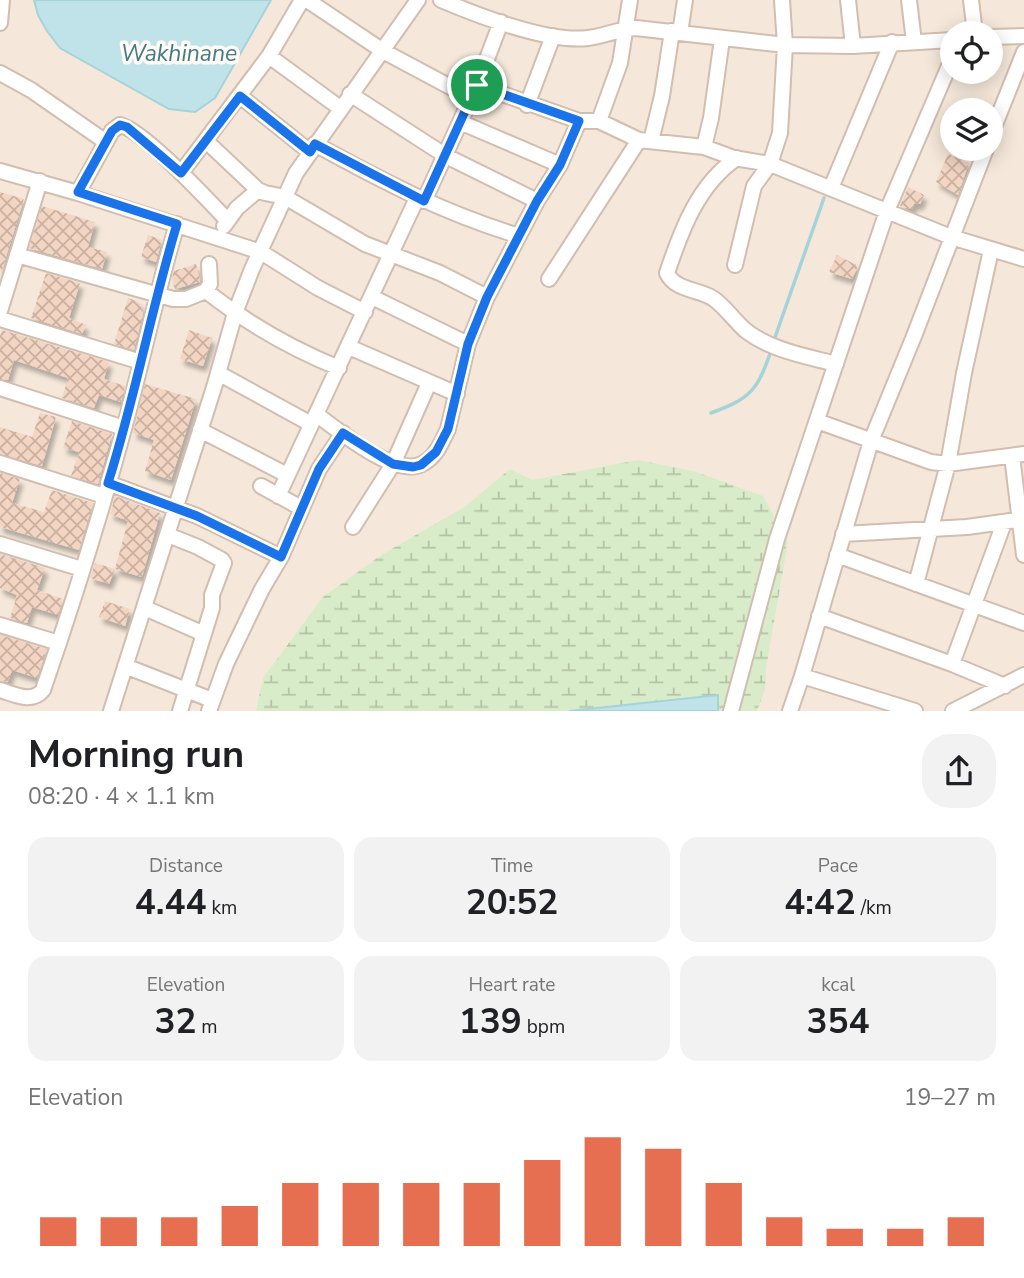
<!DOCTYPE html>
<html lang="en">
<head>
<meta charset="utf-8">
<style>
	:root { --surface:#fff; --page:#f2f2f2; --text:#202124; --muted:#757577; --accent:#e76f51 }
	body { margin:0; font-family:"Nunito Sans",sans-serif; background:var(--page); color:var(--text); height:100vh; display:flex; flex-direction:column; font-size:26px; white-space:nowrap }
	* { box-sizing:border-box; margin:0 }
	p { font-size:23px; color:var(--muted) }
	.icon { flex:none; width:38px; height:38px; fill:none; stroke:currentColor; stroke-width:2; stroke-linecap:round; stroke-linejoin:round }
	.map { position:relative; height:711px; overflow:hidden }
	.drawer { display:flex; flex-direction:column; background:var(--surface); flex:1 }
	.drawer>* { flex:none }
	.controls { position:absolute; left:940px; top:21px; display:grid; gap:14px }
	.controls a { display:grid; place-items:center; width:63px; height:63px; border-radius:50%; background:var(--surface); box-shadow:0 4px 18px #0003; font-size:35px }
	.pin { position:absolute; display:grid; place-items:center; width:60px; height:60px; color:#fff; margin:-30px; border:4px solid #fff; border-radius:50%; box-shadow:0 2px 7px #0007 }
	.round { display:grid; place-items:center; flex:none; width:74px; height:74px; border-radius:28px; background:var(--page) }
	.summary { display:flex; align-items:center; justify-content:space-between; height:119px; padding:0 28px }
	h1 { font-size:38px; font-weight:700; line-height:52px }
	.stats { display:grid; grid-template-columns:repeat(3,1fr); gap:10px; height:119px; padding:7px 28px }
	.stats div { display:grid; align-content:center; border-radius:18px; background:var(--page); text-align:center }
	.stats b { font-size:35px; font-weight:700 }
	.stats small { font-size:19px; font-weight:400 }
	.stats p { font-size:19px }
	.chart { height:196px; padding:14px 28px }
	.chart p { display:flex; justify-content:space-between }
	.chart svg { width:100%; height:126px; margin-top:7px; stroke:var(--accent); stroke-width:6 }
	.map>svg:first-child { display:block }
	.residential { fill:#f5e8da; fill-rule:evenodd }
	.wetland { fill:url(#wetland-marsh) }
	.water { fill:#bfe3e8; stroke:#a5d3da; stroke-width:2 }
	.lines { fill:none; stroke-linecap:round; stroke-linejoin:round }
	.stream { stroke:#a5d3da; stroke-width:3.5 }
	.building { fill:url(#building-cross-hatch); filter:url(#shadow) }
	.minor-casing { stroke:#d1beb0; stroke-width:18 }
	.minor { stroke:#fff; stroke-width:14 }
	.route-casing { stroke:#fff; stroke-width:14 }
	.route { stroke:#1a73e8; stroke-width:9 }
	.labels { text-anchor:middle; stroke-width:7; stroke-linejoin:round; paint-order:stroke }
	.water-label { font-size:23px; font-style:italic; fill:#437c86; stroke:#fffaf3 }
</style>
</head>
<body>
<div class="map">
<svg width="1024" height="711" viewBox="0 0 1024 711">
	<defs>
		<pattern id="wetland-marsh" width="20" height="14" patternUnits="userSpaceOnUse" patternTransform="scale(1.75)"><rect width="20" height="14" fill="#d8ecc9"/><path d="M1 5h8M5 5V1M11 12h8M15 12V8" fill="none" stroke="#b4c2a5"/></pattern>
		<pattern id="building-cross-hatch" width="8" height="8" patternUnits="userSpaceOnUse" patternTransform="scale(1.75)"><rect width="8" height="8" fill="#f3d5c3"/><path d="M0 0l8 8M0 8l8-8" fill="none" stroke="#cab0a1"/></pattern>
		<filter id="shadow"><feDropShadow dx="3.5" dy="6" stdDeviation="2" flood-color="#0004"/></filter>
	</defs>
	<rect width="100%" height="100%" fill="#fdf6ec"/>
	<!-- residential -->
	<path class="residential" d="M0,0H1024V711H0ZM952,33H990V72H952ZM952,110H990V149H952Z"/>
	<!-- wetland -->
	<path class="wetland" d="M638,460L693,471L763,496L788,542L766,668L765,689L757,711H718V695L569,711H256L263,678L323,597L383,554L466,506L510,469L532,480Z"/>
	<!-- water -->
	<path class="water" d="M34,0H271L215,98L195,112L169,109L60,48L47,31L38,15Z
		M718,695V711H569Z"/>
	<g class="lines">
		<!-- stream -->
		<path class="stream" d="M773,343L824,198
			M711,413C751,398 757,391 771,351"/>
	</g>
	<!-- building -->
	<path class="building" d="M948,154L969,163L958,195L936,182Z
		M908,187L924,195L920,204H914L912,209L900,206Z
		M0,192L24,199L2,270H0Z
		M42,206L95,222L88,247L107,252L102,269L29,248Z
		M148,235L162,240L156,262L141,257Z
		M837,255L858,266L852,279L829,272Z
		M196,264L200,282L175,289L172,278L174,271Z
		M46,273L80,283L69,318L86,325L82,334L31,318Z
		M128,298L139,302L143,314L134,350L114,344Z
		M2,330L109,362L104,379L125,386L121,402L99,395L94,408L62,398L68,378L14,360L8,380L0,379V336Z
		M189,330L212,338L203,366L180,359Z
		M145,384L196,399L171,480L145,471L154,440L133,433Z
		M40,413L56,417L42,466L0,454V427L32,437Z
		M72,421L112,434L98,484L71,476L79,452L63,448Z
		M0,473L20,479L12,503L44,512L52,490L93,503L79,550L0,527Z
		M115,496L160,513L142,577L115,569L128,521L110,514Z
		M0,554L45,568L37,590L63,599L58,615L32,607L27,623L10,618L17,595L0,588Z
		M95,563L115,569L109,584L90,578Z
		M105,601L130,609L125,626L99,617Z
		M0,635L47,649L37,678L12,670L8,682L0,681Z"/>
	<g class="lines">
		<!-- minor casing -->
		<g class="minor-casing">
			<path id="minor" d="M307,0L383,51L471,98
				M441,0C479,16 547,43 588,38C604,36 619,29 636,28L785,45L853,46L952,40
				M848,0L853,46
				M909,0L914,42
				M971,0L975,33
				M0,23L2,0
				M680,33L685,0
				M990,37L1024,36
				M269,56L340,108
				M0,73L31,90L106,142
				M477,85L579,121
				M350,94L446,156L537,201
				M240,96L310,152
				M527,105L553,36
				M599,121L620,63L630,0
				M460,122L560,165
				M990,137L1024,52
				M206,141L258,190L265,193L285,197L365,244L440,273L487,297
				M651,141L662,96L672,31
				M315,144C384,182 444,213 519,236
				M704,147L734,158L770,164L951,237L1024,259
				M737,158C698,184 681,231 667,273C675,291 700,289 714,299C725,307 734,320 745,330C770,350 805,356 836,364
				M0,171L78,193L261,252L318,288L365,312
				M181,173L269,56L302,0
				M831,188L892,42
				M78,193L112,131L120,125C143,130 208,200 227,220
				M424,201L477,85L501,22
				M224,226L237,208L258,190
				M17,255L173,299H186L206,291L210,284L209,264
				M735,265L754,186L770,164L780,133L785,45L782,0
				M549,279L639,140
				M206,291C248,324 290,348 339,368
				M372,297L468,344
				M0,311L40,181
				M0,319L141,362
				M349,347L457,394
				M218,373L311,424
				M0,388L124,428
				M316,414C338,430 395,478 422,464C436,457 442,442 448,429L468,344L487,297L537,201L560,165L579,121H599L639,140L704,147L711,118L722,39
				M817,421L931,462L948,464L1024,454
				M200,430L287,475
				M1012,456L1024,555
				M0,463L104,496
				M108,483L197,516L281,557
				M261,486L301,508
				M278,496L417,198
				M353,527L393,464L429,383
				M843,534L967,527L1024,519
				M168,535L198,547L222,560L224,563L212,595V608L180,711
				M0,544L82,569
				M837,555L1024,623
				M916,584L948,464L964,373L991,250
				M145,608L204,634
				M819,616L952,664L1005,686
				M0,625L59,643
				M952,664L1004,523
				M125,666L212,700
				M802,676L915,711
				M0,690C14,694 32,704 43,690C73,603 101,514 125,425C143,358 157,291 177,224
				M111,711L215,384L235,313L252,269L296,173L418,0
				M209,711L226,664L262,589L281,557L319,469L343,433
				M731,711L777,539L887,211L952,59
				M790,711L802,676L871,441L914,336L986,149
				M953,711L1024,675"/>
		</g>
		<!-- minor -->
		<use href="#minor" class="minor"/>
	</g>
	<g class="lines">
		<!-- route casing -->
		<g class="route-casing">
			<path id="route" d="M477,85L579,121L560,165L537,201L487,297L468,344L448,429L436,452L421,465L413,467L393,464L343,433L319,469L281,557L197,516L108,483C135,398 151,310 177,224L78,192L112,131L120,125L127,127L181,173L240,96L310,152L315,144L424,201Z"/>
		</g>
		<!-- route -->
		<use href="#route" class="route"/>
	</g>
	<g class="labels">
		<!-- water labels -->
		<g class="water-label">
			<text x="179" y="61">Wakhinane</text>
		</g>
	</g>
</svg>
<div class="controls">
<a><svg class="icon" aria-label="locate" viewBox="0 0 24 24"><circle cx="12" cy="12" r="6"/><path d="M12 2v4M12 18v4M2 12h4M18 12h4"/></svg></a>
<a><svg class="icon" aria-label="layers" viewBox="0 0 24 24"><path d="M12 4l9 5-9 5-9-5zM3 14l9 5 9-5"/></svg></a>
</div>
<div class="pin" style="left:477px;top:85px;background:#1e9e55"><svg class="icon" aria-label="arrive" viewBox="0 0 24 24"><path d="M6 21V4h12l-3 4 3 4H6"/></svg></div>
</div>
<section class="drawer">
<div class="summary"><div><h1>Morning run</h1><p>08:20 · 4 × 1.1 km</p></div><a class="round"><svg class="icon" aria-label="share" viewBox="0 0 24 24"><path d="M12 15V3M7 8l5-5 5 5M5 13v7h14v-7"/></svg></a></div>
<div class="stats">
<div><p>Distance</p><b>4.44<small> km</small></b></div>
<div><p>Time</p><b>20:52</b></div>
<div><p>Pace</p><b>4:42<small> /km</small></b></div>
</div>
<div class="stats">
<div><p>Elevation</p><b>32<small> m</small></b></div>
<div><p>Heart rate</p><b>139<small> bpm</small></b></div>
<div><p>kcal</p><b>354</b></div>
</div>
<div class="chart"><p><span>Elevation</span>19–27 m</p>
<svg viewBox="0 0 160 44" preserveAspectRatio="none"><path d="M5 44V34M15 44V34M25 44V34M35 44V30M45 44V22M55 44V22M65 44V22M75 44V22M85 44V14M95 44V6M105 44V10M115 44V22M125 44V34M135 44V38M145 44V38M155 44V34"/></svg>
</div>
</section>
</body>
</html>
